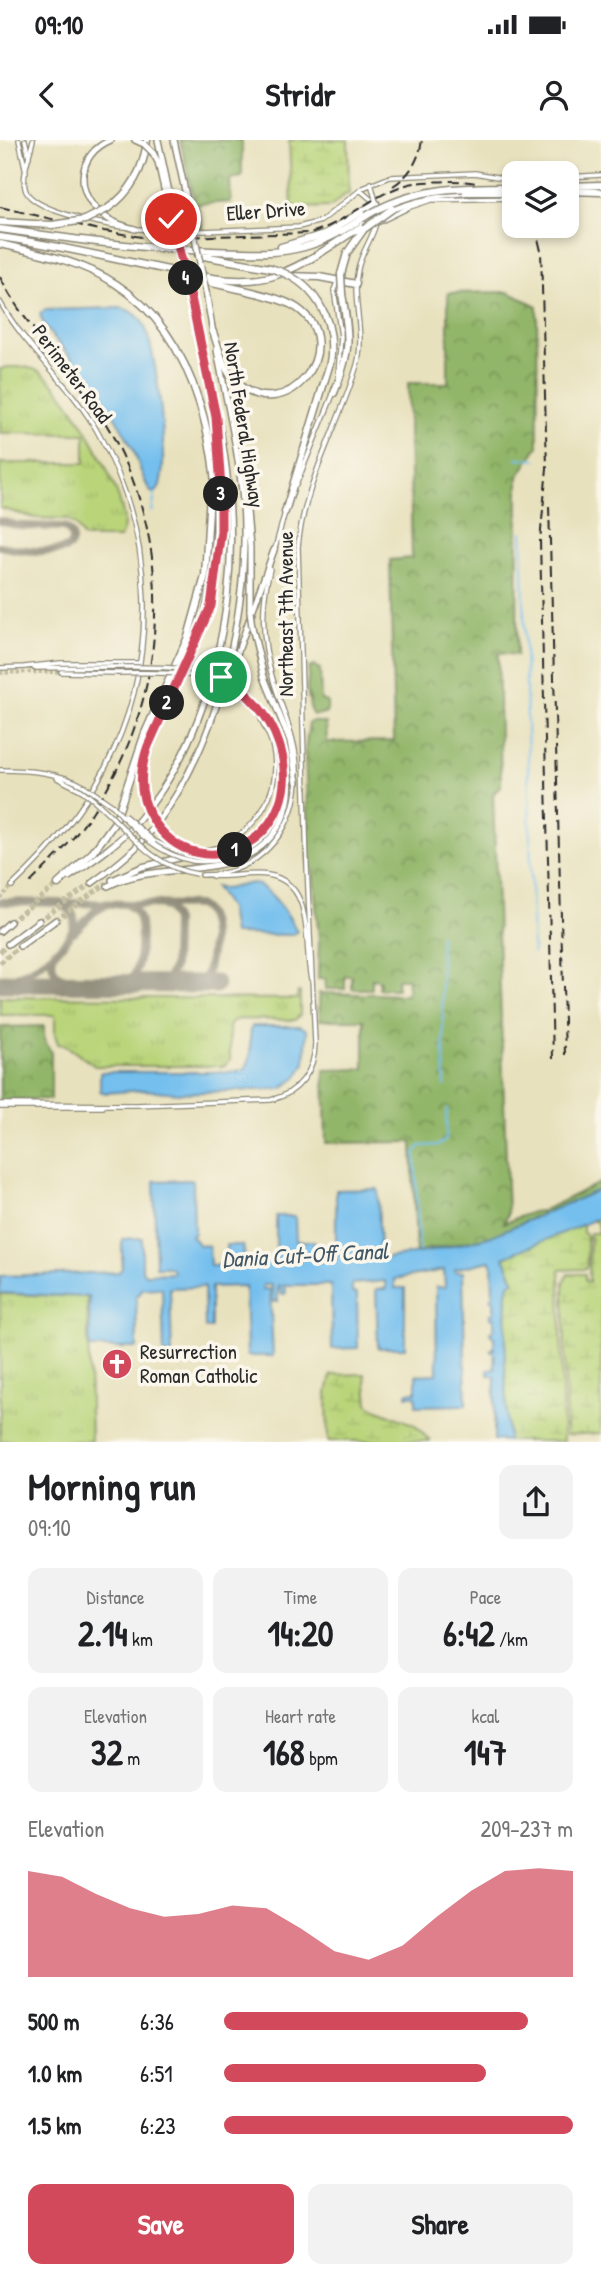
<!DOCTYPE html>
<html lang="en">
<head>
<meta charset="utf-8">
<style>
	:root { --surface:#fff; --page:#f2f2f2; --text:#202124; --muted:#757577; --accent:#d1495b }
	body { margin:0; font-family:"Patrick Hand",sans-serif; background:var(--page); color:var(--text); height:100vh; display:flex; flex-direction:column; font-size:26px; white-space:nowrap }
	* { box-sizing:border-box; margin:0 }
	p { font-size:23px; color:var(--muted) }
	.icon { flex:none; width:38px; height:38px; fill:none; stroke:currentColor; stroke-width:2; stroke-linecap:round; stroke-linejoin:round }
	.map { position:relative; height:1302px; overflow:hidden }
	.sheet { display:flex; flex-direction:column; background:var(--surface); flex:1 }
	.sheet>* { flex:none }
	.tools { position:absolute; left:502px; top:21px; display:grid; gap:14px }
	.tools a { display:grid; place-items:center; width:77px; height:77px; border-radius:14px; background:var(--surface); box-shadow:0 4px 10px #0003; font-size:35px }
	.pin { position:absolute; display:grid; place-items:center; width:60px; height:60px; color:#fff; margin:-30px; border:4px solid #fff; border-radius:50%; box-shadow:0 2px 7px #0007 }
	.km { position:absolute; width:35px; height:35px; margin:-18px; border-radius:50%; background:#222; color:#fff; font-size:19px; line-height:35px; text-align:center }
	.round { display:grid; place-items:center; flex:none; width:74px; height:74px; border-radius:14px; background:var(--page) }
	.head { display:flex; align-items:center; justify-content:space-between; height:119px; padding:0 28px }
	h1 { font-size:38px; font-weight:800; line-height:52px }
	.metrics { display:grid; grid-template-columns:repeat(3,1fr); gap:10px; height:119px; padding:7px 28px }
	.metrics div { display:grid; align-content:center; border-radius:14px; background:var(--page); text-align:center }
	.metrics b { font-size:35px; font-weight:800 }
	.metrics small { font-size:19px; font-weight:400 }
	.metrics p { font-size:19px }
	.chart { height:196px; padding:14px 28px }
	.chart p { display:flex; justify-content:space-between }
	.chart svg { width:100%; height:126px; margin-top:7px; fill:var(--accent); opacity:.7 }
	.primary-button { display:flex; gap:14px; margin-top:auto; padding:14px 28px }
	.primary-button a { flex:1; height:80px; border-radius:14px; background:var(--accent); color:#fff; font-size:28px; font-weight:800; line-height:80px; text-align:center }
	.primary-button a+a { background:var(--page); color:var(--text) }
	ul { padding:0 28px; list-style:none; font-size:23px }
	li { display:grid; grid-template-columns:112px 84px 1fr; align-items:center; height:52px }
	li i { height:18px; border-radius:9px; background:var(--accent) }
	.status { display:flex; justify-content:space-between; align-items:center; height:49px; padding:0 35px; background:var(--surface); direction:ltr }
	.status svg { height:19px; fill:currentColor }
	header { display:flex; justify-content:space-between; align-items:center; height:91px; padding:0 28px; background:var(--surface); font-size:32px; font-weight:800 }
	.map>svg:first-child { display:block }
	.grass { fill:url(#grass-tufts); stroke:#728052; stroke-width:2 }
	.forest { fill:url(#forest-crowns); stroke:#5e704a; stroke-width:2 }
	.wetland { fill:url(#wetland-marsh); stroke:#728052; stroke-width:2 }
	.water { fill:#75bfee; stroke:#50758c; stroke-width:2 }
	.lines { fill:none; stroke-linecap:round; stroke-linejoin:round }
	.stream { stroke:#75bfee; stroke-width:2 }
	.taxiway { stroke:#8a8674; stroke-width:8 }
	.runway { stroke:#8a8674; stroke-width:19 }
	.tertiary-tunnel { stroke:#c2bda0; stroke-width:3.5; stroke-dasharray:3.5 2; stroke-linecap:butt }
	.primary-tunnel { stroke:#c2bda0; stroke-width:5; stroke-dasharray:5 2.5; stroke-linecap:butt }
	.tertiary-casing { stroke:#8a8674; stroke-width:6 }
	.primary-casing { stroke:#8a8674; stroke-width:8 }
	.motorway-casing { stroke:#8a8674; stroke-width:9 }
	.tertiary { stroke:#fff; stroke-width:3.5 }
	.primary { stroke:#fff; stroke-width:5 }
	.motorway { stroke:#fff; stroke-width:6 }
	.rail { stroke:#2b2b2b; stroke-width:2; stroke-dasharray:10 5; stroke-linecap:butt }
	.tertiary-bridge-casing { stroke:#8a8674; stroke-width:6; stroke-linecap:butt }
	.primary-bridge-casing { stroke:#8a8674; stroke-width:8; stroke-linecap:butt }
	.motorway-bridge-casing { stroke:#8a8674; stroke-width:9; stroke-linecap:butt }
	.tertiary-bridge { stroke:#fff; stroke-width:3.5 }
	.primary-bridge { stroke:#fff; stroke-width:5 }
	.motorway-bridge { stroke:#fff; stroke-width:6 }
	.route-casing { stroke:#fff; stroke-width:14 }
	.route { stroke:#d1495b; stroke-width:9 }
	.labels { text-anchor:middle; stroke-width:7; stroke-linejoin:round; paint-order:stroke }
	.street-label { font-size:21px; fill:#2b2b2b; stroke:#fbf7ec }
	.poi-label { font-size:21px; fill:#2b2b2b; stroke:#fbf7ec; text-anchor:start }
	.water-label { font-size:23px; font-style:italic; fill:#415766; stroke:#fbf7ec }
</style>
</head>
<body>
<div class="status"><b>09:10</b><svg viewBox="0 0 49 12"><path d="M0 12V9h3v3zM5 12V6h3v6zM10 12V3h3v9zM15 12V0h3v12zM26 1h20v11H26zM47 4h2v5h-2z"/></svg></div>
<header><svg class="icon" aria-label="back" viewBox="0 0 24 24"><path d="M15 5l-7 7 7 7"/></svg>Stridr<svg class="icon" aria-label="person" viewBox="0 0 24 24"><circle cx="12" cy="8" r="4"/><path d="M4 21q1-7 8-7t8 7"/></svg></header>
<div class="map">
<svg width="601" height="1302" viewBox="0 0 601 1302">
	<defs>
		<pattern id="grass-tufts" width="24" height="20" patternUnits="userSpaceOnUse" patternTransform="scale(1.75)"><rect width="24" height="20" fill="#b9d479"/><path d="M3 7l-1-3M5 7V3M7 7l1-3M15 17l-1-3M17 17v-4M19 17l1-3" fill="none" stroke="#9fb669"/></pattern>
		<pattern id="forest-crowns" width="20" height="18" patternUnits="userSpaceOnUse" patternTransform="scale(1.75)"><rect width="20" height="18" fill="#92b669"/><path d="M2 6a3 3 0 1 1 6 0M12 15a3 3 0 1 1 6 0" fill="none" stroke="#779457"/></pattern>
		<pattern id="wetland-marsh" width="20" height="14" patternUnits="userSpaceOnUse" patternTransform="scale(1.75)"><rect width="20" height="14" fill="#b9d479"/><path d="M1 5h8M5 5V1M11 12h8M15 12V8" fill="none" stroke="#9fb669"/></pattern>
	</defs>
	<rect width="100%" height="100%" fill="#fbf7ec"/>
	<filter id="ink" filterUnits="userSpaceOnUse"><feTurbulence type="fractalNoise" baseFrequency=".0143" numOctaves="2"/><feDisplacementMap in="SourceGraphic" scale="14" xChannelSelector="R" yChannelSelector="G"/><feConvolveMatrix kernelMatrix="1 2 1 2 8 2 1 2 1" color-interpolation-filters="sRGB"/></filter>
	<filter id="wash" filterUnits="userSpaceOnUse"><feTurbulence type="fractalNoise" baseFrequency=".00686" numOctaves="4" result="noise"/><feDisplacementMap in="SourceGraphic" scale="28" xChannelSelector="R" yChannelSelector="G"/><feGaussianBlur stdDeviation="1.57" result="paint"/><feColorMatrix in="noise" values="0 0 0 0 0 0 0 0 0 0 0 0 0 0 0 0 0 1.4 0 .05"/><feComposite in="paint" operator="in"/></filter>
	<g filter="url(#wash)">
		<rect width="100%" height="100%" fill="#e8e1bd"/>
		<!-- grass -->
		<path class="grass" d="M8,227C19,227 30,226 40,232C69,250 123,348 124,382C124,388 123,392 120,398H84L76,385L67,379L35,378L0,368V323H85V294L0,293V229Z
			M298,852H300V875L295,880L238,879L232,882L229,887L230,920L224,926H95L65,905L58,904L55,894V875H0V857L297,859Z
			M0,1154L87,1157L91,1301H0Z"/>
		<!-- forest -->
		<path class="forest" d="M180,0H242V37L230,39L231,62L197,64L204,91H201Z
			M508,152L537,166L538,306L518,337L517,515L498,513L501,646L493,654L508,1074L504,1083L532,1072L542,1071L601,1042V1049L489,1097L416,1113L412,1002L326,1003L324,930L364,929V880H320L319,853L407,855L408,839H397V849H379V840L372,839V849H352V836H345V849H326L325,839H318L319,800L313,731L309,724L305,611L309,583L312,581L326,583L327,602L394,601L390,420L412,418L408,243H448V153Z
			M313,526L320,529L321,560L327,562V571L325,574L313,575L311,572L307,549L309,528Z
			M44,886V899L51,912V959L0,960V887Z"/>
		<!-- wetland -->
		<path class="wetland" d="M289,0H348L349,54L344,55L331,67L292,68Z
			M601,1077V1293L566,1295L564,1142L568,1134H585V1140L589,1143L590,1093H598L597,1083L593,1080Z
			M583,1084V1093L587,1095V1126L584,1129L560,1130L563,1301H508L505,1226L507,1152L509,1144L514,1140L504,1117Z
			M365,1234L368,1263L371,1267L415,1285L430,1301H328L327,1253L331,1235Z"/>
		<!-- water -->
		<path class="water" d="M121,168C130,170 138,174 143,183C156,204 174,340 155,353L151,352C141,338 139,322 132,307C119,281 103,257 85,234C73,217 44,193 40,174L45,170Z
			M252,743C270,746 290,777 297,792L291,795L233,794L229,768L215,747L225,749Z
			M252,886H300L307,890L305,923L297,937L281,949L179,953L143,950L106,953L100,951V933L102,932H233L244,930C255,918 247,900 252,886Z
			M193,1040L194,1093L191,1096L199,1105L209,1106L210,1126L226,1125V1105H243L246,1124H249L252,1120H276V1076H295L296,1101H314L315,1121L336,1120V1050L378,1049L380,1119L431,1111L489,1097L601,1049V1077L504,1117L514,1140L509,1144L507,1152L505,1226L508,1301L494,1300L495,1236L488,1235V1230L495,1229L494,1212H491V1209H494V1197L491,1195L490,1192L494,1191V1178L490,1177V1174H494V1160H491V1157L493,1156L492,1124L490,1121L455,1129V1132H463L466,1265L416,1266V1256H407V1253L416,1252V1235L437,1234L436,1147H445L444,1130L395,1139V1148H405V1208H378L376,1149H386L385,1141L352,1144V1153H357L358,1208L332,1209L331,1145H284L286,1150L285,1154H281L280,1145H278V1161L273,1162L272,1145H263V1149H270L273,1216H247L245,1146L211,1147V1188H205L204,1147L170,1148L172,1214L164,1215L162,1148L142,1149L139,1155H136L137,1208H90L89,1157L0,1153V1136L119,1132L122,1128V1099L142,1098V1130L145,1134L174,1133L170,1127H156L154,1041Z"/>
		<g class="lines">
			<!-- stream -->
			<path class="stream" d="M517,318L537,320
				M152,372L155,353
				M522,392L533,813
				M440,795L445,946
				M419,1111L415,1013L420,1006L438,1005L446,1000L447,969"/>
			<!-- taxiway -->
			<path class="taxiway" d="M0,381L19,386L64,387C72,391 75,399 69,407C54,415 17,410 0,406
				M0,762L198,765C220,776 212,825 202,844
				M74,792L94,772L106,765
				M55,811C47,829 57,839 74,843
				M0,840C9,839 18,836 27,832C46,822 100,781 60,764
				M115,843L132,838C141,828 143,788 138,776C136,770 131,767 126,764
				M151,843L168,838L174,827L175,781L169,769L160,764"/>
			<!-- runway -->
			<path class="runway" d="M0,843L215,844"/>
		</g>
	</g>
	<g filter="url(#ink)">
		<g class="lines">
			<!-- tertiary-tunnel -->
			<path class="tertiary-tunnel" d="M0,533L61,532
				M0,758L12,746"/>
			<!-- primary-tunnel -->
			<path class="primary-tunnel" d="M56,780L107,743
				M39,781L92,743
				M10,782L58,744
				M0,812L8,804
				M0,823L20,806"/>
			<!-- tertiary casing -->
			<g class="tertiary-casing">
				<path id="tertiary" d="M19,0L26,32
					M25,0L29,17
					M33,0C30,14 22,34 25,48C28,70 102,84 122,87
					M567,37L601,35
					M371,43L376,62
					M360,50L374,62
					M377,83L410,67L431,60L514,58
					M134,89L201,91L299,87L321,81L363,48L390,37L475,33L514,40
					M337,142L334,150L341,196L338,234
					M0,162C26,208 69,243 96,289C156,392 161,524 104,630C81,674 48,712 12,746
					M296,345L334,252
					M274,412L285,372
					M270,429C260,468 262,506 274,543C283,572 298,603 297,633
					M24,527L61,523H140
					M0,528L26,527
					M34,528L112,527
					M61,532L116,533
					M238,546L267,578L282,613
					M0,630C28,630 59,632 84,646
					M57,638L81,650
					M145,662C130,609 184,535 203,485
					M154,701L175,710L194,712
					M216,708C258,691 284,650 272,604C269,592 259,581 260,569
					M235,710L253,700L266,689
					M193,721C254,727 288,682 284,624
					M202,735C256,735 294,694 297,641
					M212,736C230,738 249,732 268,735C316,743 303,804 311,839
					M0,964L136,965L271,960C299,953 315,931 315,903L307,727L298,407C304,342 339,286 357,225C366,194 351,161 358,129C362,108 379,92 377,69
					M0,967H103"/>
			</g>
			<!-- primary casing -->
			<g class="primary-casing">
				<path id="primary" d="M111,0C76,14 74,55 104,76C113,83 124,86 135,89
					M135,0L144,4
					M158,0L175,80
					M174,0L191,79
					M153,13L158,22L171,80
					M206,152L213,193
					M246,359L250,407V471
					M209,469C228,412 220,349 217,291
					M252,487L264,537L290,601L297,642
					M221,559L274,410
					M69,737C94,720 119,703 139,680C214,593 239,456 228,345C222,279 202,213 189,148
					M112,740L142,727L215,709
					M92,743C117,725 140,707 158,682C221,598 250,465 243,362C239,311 226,260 217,210
					M108,746C163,717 250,747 282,680C293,656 291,635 282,612
					M0,791L10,782
					M8,804L39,781
					M20,806L56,780"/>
			</g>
			<!-- motorway casing -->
			<g class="motorway-casing">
				<path id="motorway" d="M567,46L601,45
					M567,51L601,52
					M107,69C131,53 144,28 147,0
					M392,69L431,56L466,52
					M0,82L52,85
					M0,89C71,99 141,109 213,111C243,112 275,115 304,107C327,101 346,89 366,76
					M0,97C59,105 116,120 174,131C207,137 237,145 270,137C304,127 334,103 364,85
					M0,104C40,113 81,121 116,144C200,198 221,318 216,411C214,436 209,460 203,485
					M281,107L325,94L376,63
					M198,115L270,128
					M341,134L347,113L364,89
					M288,136L319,137L356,144
					M199,140C222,146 279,155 297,168C352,206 285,291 235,241C223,229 219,208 213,192
					M334,253C351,210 350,199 342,154
					M285,372L330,223
					M58,744L93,712L115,682L145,593L188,497L205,436L210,353"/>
			</g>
			<!-- tertiary -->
			<use href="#tertiary" class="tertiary"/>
			<!-- primary -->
			<use href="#primary" class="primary"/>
			<!-- motorway -->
			<use href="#motorway" class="motorway"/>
			<!-- rail -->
			<path class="rail" d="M393,46C410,35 419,20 422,0
				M0,67L104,91L148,98L309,93C344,85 370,55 406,45C419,41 435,42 449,41C474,41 494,44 514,61
				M535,86L541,111L547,328L540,401L553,919
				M0,137C26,190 72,228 103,279C177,399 171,554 93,671C76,698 53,720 30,743
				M549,366L565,915"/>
			<!-- tertiary-bridge casing -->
			<g class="tertiary-bridge-casing">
				<path id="tertiary-bridge" d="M112,527C155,527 200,524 238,546
					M116,533C157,533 197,529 235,550
					M84,646L113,666
					M81,650C122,678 144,726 197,734
					M145,662C160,701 194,721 235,710
					M113,666C136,692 158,714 193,721
					M124,675L154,701"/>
			</g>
			<!-- primary-bridge casing -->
			<g class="primary-bridge-casing">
				<path id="primary-bridge" d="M144,4L153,13
					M191,79L206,152
					M171,80L189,148
					M175,80L180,105
					M250,471L252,487"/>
			</g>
			<!-- motorway-bridge casing -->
			<g class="motorway-bridge-casing">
				<path id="motorway-bridge" d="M466,52H514
					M366,76C413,47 461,47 514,47
					M52,85L85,80L107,69
					M364,89L392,69
					M270,128C314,140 337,179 330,223
					M341,134L342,154"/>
			</g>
			<!-- tertiary-bridge -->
			<use href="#tertiary-bridge" class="tertiary-bridge"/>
			<!-- primary-bridge -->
			<use href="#primary-bridge" class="primary-bridge"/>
			<!-- motorway-bridge -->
			<use href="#motorway-bridge" class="motorway-bridge"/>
		</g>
	</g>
	<g class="lines" filter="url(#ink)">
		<!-- route casing -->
		<g class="route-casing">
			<path id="route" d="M171,79L189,148L216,277L221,348V391L211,466L148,606C139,631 138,655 152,678C199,756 310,697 279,604C270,576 247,549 221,537"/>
		</g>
		<!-- route -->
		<use href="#route" class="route"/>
	</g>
	<!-- icons -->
	<defs>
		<g id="church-disc" transform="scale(1.575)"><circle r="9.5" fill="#d1495b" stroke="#fbf7ec"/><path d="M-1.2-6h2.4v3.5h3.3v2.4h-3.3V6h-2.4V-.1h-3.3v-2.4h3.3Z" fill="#fff"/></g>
	</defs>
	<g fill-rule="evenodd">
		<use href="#church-disc" x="117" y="1224"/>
	</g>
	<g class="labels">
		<!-- street labels -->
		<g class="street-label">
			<text transform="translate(266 71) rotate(-4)" y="7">Eller Drive</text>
			<text transform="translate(72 234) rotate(53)" y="7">Perimeter Road</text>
			<text transform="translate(244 285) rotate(81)" y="7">North Federal Highway</text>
			<text transform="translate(286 474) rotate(-90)" y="7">Northeast 7th Avenue</text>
		</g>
		<!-- poi labels -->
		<g class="poi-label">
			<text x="140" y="1219">Resurrection<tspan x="140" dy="24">Roman Catholic</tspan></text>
		</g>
		<!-- water labels -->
		<g class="water-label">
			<text transform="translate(305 1115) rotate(-3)" y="8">Dania Cut-Off Canal</text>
		</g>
	</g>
</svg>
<div class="tools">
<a><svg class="icon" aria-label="layers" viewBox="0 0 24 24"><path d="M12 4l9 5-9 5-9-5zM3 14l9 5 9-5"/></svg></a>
</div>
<div class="pin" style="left:221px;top:537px;background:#1e9e55"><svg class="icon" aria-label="arrive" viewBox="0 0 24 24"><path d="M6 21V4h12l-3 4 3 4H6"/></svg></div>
<div class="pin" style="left:171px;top:79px;background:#d93025"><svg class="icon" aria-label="check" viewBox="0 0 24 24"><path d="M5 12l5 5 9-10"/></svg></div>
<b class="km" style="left:235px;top:710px">1</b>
<b class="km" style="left:167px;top:563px">2</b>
<b class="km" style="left:221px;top:354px">3</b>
<b class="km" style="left:186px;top:138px">4</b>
</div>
<section class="sheet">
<div class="head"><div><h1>Morning run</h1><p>09:10</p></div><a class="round"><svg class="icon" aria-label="share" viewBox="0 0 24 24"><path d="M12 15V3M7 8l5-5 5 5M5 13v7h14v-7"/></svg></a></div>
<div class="metrics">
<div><p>Distance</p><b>2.14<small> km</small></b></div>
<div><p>Time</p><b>14:20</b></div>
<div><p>Pace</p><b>6:42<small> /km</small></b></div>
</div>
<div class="metrics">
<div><p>Elevation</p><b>32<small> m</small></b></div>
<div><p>Heart rate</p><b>168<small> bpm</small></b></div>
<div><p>kcal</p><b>147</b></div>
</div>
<div class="chart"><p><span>Elevation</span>209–237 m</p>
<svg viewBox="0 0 160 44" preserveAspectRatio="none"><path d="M0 44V7L10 9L20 15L30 20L40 23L50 22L60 19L70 20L80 27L90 35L100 38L110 33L120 23L130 14L140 7L150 6L160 7V44z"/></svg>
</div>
<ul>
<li><b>500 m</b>6:36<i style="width:87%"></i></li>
<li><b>1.0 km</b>6:51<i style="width:75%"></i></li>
<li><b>1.5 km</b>6:23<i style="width:100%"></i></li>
</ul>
<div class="primary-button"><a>Save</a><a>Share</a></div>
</section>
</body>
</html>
